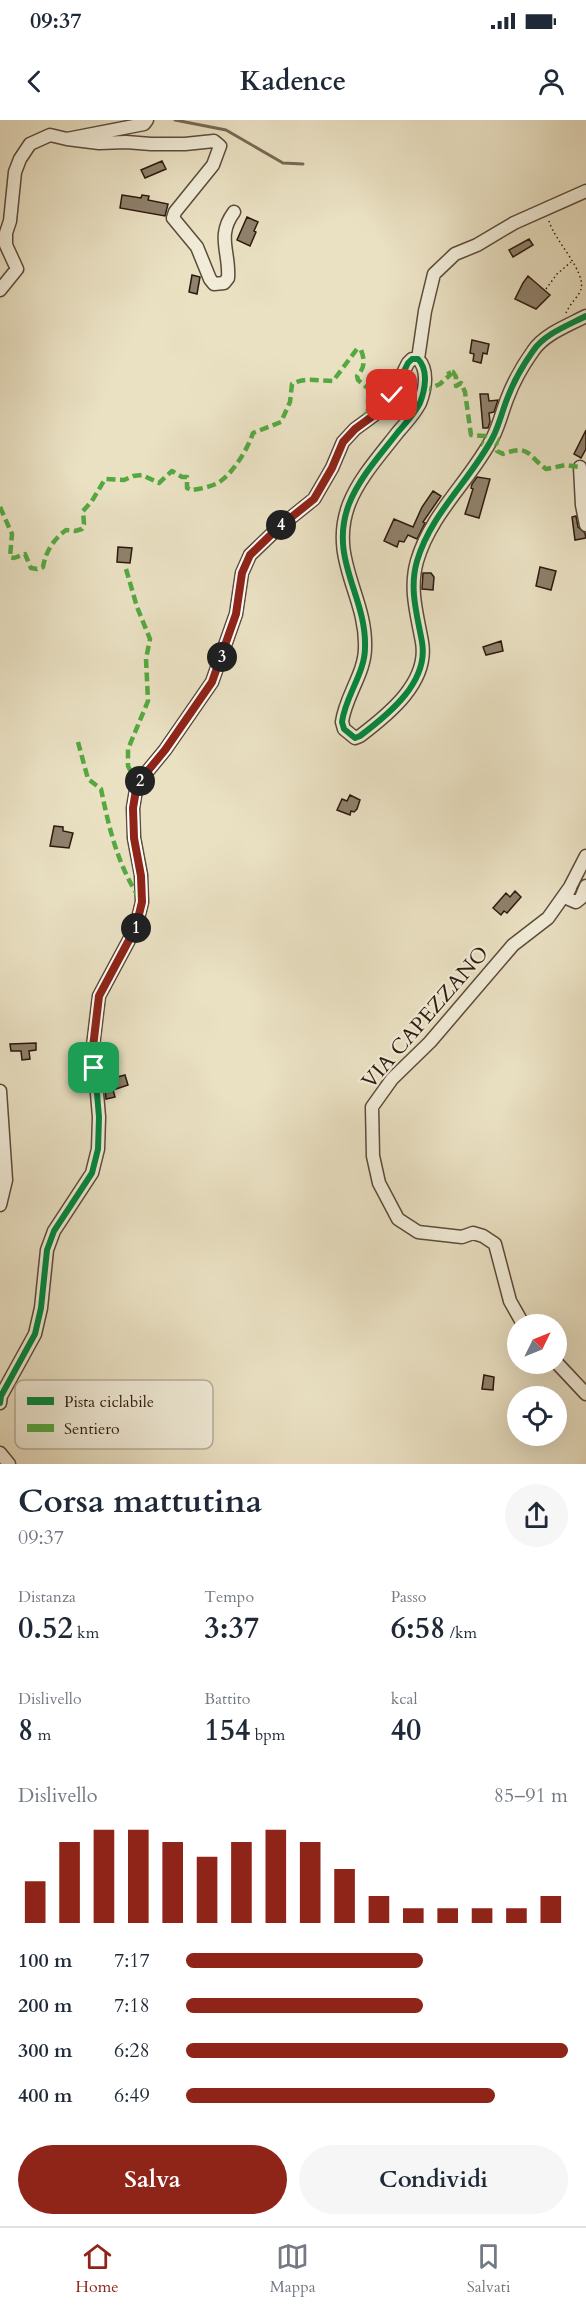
<!DOCTYPE html>
<html lang="it">
<head>
<meta charset="utf-8">
<style>
	:root { --surface:#fff; --page:#f6f6f7; --text:#1f2937; --muted:#747a83; --line:#e0e1e3; --accent:#8f2418 }
	body { margin:0; font-family:Cardo,serif; background:var(--page); color:var(--text); height:100vh; display:flex; flex-direction:column; font-size:22px; white-space:nowrap }
	* { box-sizing:border-box; margin:0 }
	p { font-size:20px; color:var(--muted) }
	.icon { flex:none; width:33px; height:33px; fill:none; stroke:currentColor; stroke-width:2; stroke-linecap:round; stroke-linejoin:round }
	.map { position:relative; height:1344px; overflow:hidden }
	.details { display:flex; flex-direction:column; background:var(--surface); flex:1 }
	.details>* { flex:none }
	.needle { width:39px; rotate:47deg }
	.fabs { position:absolute; left:507px; top:1194px; display:grid; gap:12px }
	.fabs a { display:grid; place-items:center; width:60px; height:60px; border-radius:50%; background:var(--surface); box-shadow:0 6px 24px #0002; font-size:30px }
	.pin { position:absolute; display:grid; place-items:center; width:51px; height:51px; color:#fff; margin:-26px; border-radius:12px; box-shadow:0 3px 9px #0006 }
	.km { position:absolute; width:30px; height:30px; margin:-15px; border-radius:50%; background:#222; color:#fff; font-size:16px; line-height:30px; text-align:center }
	.round { display:grid; place-items:center; flex:none; width:63px; height:63px; border-radius:32px; background:var(--page) }
	.headline { display:flex; align-items:center; justify-content:space-between; height:102px; padding:0 18px }
	h1 { font-size:33px; font-weight:800; line-height:45px }
	.metrics { display:grid; grid-template-columns:repeat(3,1fr); gap:9px; height:102px; padding:6px 18px }
	.metrics div { display:grid; align-content:center }
	.metrics b { font-size:30px; font-weight:800 }
	.metrics small { font-size:16px; font-weight:400 }
	.metrics p { font-size:16px }
	.chart { height:168px; padding:12px 18px }
	.chart p { display:flex; justify-content:space-between }
	.chart svg { width:100%; height:108px; margin-top:6px; stroke:var(--accent); stroke-width:6 }
	.cta { display:flex; gap:12px; margin-top:auto; padding:12px 18px }
	.cta a { flex:1; height:69px; border-radius:36px; background:var(--accent); color:#fff; font-size:24px; font-weight:800; line-height:69px; text-align:center }
	.cta a+a { background:var(--page); color:var(--text) }
	ul { padding:0 18px; list-style:none; font-size:20px }
	li { display:grid; grid-template-columns:96px 72px 1fr; align-items:center; height:45px }
	li i { height:15px; border-radius:8px; background:var(--accent) }
	.status { display:flex; justify-content:space-between; align-items:center; height:42px; padding:0 30px; background:var(--surface); direction:ltr }
	.status svg { height:16px; fill:currentColor }
	header { display:flex; justify-content:space-between; align-items:center; height:78px; padding:0 18px; background:var(--surface); font-size:27px; font-weight:800 }
	.tab-bar { display:flex; justify-content:space-around; align-items:center; height:84px; border-top:2px solid var(--line); background:var(--surface); font-size:16px; color:var(--muted) }
	.tab-bar a { display:grid; justify-items:center; gap:3px }
	.tab-bar .selected { color:var(--accent) }
	.map>svg:first-child { display:block }
	.lines { fill:none; stroke-linecap:round; stroke-linejoin:round }
	.stream { stroke:#776855; stroke-width:3 }
	.building { fill:#8f816c; stroke:#2c190e; stroke-width:1.5 }
	.minor-casing { stroke:#5c4b3b; stroke-width:15 }
	.path { stroke:#2c190e; stroke-width:1.5; stroke-dasharray:1.5 3; stroke-linecap:butt }
	.minor { stroke:#f1ecd8; stroke-width:12 }
	.quiet { stroke:#54a941; stroke-width:4.5; stroke-dasharray:9 4.5; stroke-linecap:butt }
	.cycleway-casing { stroke:#f1ecd8; stroke-width:10 }
	.cycleway { stroke:#00873e; stroke-width:6 }
	.route-casing { stroke:#fff; stroke-width:12 }
	.route { stroke:#8f2418; stroke-width:8 }
	.labels { text-anchor:middle; stroke-width:4.5; stroke-linejoin:round; paint-order:stroke }
	.street-label { font-size:21px; fill:#2c190e; stroke:#f1ecd8 }
	.key { fill:#f1ecd8; stroke:#b6ad9b; stroke-width:1.5 }
	.key-label { font-size:16px; fill:#2c190e }
</style>
</head>
<body>
<div class="status"><b>09:37</b><svg viewBox="0 0 49 12"><path d="M0 12V9h3v3zM5 12V6h3v6zM10 12V3h3v9zM15 12V0h3v12zM26 1h20v11H26zM47 4h2v5h-2z"/></svg></div>
<header><svg class="icon" aria-label="back" viewBox="0 0 24 24"><path d="M15 5l-7 7 7 7"/></svg>Kadence<svg class="icon" aria-label="person" viewBox="0 0 24 24"><circle cx="12" cy="8" r="4"/><path d="M4 21q1-7 8-7t8 7"/></svg></header>
<div class="map">
<svg width="586" height="1344" viewBox="0 0 586 1344">
	<rect width="100%" height="100%" fill="#eae1c3"/>
	<filter id="stains"><feTurbulence type="fractalNoise" baseFrequency=".00333" numOctaves="4"/><feColorMatrix values="0 0 0 0 .2 0 0 0 0 .09 0 0 0 0 .02 0 0 0 .5 -.17"/></filter>
	<radialGradient id="worn" r=".72"><stop offset=".6" stop-color="#630" stop-opacity="0"/><stop offset="1" stop-color="#630" stop-opacity=".3"/></radialGradient>
	<g class="lines">
		<!-- stream -->
		<path class="stream" d="M175,0L226,10L283,43L303,44"/>
	</g>
	<!-- building -->
	<path class="building" d="M162,41L166,49L145,58L141,50Z
		M122,75L141,78L142,75L149,76L148,80L168,84L165,96L120,88Z
		M247,97L258,102L254,111L256,112L250,126L237,120Z
		M529,119L533,125L513,137L509,130Z
		M192,155L200,157L197,174L189,172Z
		M528,156L550,175L536,189L515,179L523,163Z
		M472,220L489,224L487,234L483,233L481,243L473,241L474,234L470,233Z
		M480,274H488L489,281L498,280L494,292L489,293L490,302L488,308H483Z
		M586,310V329L581,338L574,334Z
		M477,357L490,359L479,398L465,394L473,369L471,368L472,364Z
		M433,371L441,376L423,402L425,403L417,419L408,415L404,422L399,421L397,427L384,421L394,399L413,407L422,387Z
		M576,396L578,407L585,413L586,418L575,420L572,397Z
		M118,427L132,428L130,443L117,442Z
		M540,447L556,451L551,470L536,466Z
		M423,453H431L434,457L433,470L422,469Z
		M501,521L503,531L486,535L483,527Z
		M350,675L360,680L357,689L354,692L351,691L350,695L337,690L342,679L347,681Z
		M54,706L63,707V711L73,713L69,728L50,726Z
		M515,771L521,777L507,793L504,791L501,795L493,788L506,773L510,777Z
		M36,923V930L29,931L30,939L22,940L21,931H11L10,924Z
		M108,951L110,959L125,955L128,965L113,970L115,977L106,979L104,953Z
		M484,1255L494,1257L493,1270L482,1269Z"/>
	<g class="lines">
		<!-- minor casing -->
		<g class="minor-casing">
			<path id="minor" d="M67,19L99,23L126,22L151,24H185L214,21L220,26L213,45L175,92L173,98L197,127L210,159L214,164L224,163L228,158C230,132 216,116 234,92
				M0,170L17,149L6,125V113L10,101L15,52L20,39L30,24L50,15L67,19L144,4L147,0
				M418,239L425,191L434,154L455,134L477,125L514,103L586,71
				M580,347L582,385L586,405
				M570,768L567,774L569,779L576,782L581,778L586,766
				M0,971L6,1060L0,1085
				M523,1204L510,1181L495,1124L483,1116L473,1113L462,1117L418,1112L398,1099L379,1063L373,1036L372,987L392,959L430,922L513,825L548,798L570,767L586,736
				M556,1242L586,1274
				M0,1283L1,1276L35,1214L41,1188L47,1130L54,1111L92,1053L98,1029L99,997L93,926L99,876L136,807L142,782L141,755L134,718L133,688L137,664L165,630L212,562L236,494L242,453L250,435L278,408L314,379L332,348L343,322L355,309L381,290L392,275L408,243L412,239H418C429,250 425,270 420,283C415,293 406,303 398,312C381,334 359,358 349,384C328,439 367,476 365,528C365,553 345,577 342,602L344,609L355,618L360,616C389,594 429,562 422,522C417,494 409,469 417,441C431,393 470,361 493,317C499,305 502,292 507,279C513,263 523,245 533,231C544,214 569,205 586,196
				M0,1333L9,1344"/>
		</g>
		<!-- path -->
		<path class="path" d="M549,101C554,120 586,151 581,169C580,175 570,183 566,193
			M546,169L557,154L571,142"/>
		<!-- minor -->
		<use href="#minor" class="minor"/>
		<!-- quiet -->
		<path class="quiet" d="M423,267L429,269L440,264L450,255L448,251L453,252L456,257V266L461,263L465,272L471,315L485,316L483,327
			M498,317L496,325L497,331L503,334C530,324 527,335 546,349L566,345L580,347
			M0,387L12,414L10,437L14,438L25,434L31,448L37,449L43,447C46,431 53,420 66,410L75,411L82,409L84,404L83,391L92,381L105,359L124,360L133,356L142,355L159,363L172,351L182,357H187V368L191,370C200,369 216,366 222,360C235,350 248,328 253,313L281,302L290,282L292,264C305,257 319,261 333,261L357,229L361,230C365,240 365,248 357,256L358,260L371,271L368,279V292L363,298
			M126,449L137,487L150,519L146,539L148,581L128,629V646L137,664
			M78,622L88,659L101,669C109,708 118,747 141,780"/>
		<!-- cycleway casing -->
		<g class="cycleway-casing">
			<path id="cycleway" d="M0,1283L1,1276L35,1214L41,1188L47,1130L54,1111L92,1053L98,1029L99,997L93,926L99,876L136,807L142,782L141,755L134,718L133,688L137,664L165,630L212,562L236,494L242,453L250,435L278,408L314,379L332,348L343,322L355,309L381,290L392,275L408,243L412,239H418C429,250 425,270 420,283C415,293 406,303 398,312C381,334 359,358 349,384C328,439 367,476 365,528C365,553 345,577 342,602L344,609L355,618L360,616C389,594 429,562 422,522C417,494 409,469 417,441C431,393 470,361 493,317C499,305 502,292 507,279C513,263 523,245 533,231C544,214 569,205 586,196"/>
		</g>
		<!-- cycleway -->
		<use href="#cycleway" class="cycleway"/>
	</g>
	<g class="lines">
		<!-- route casing -->
		<g class="route-casing">
			<path id="route" d="M94,948L93,927L99,876L136,807L142,782L141,756L134,718L133,688L137,664L165,630L212,562L236,494L242,453L250,435L278,408L314,379L332,348L343,322L355,309L381,290L392,275"/>
		</g>
		<!-- route -->
		<use href="#route" class="route"/>
	</g>
	<g class="labels">
		<!-- street labels -->
		<g class="street-label">
			<text transform="translate(425 897) rotate(-49)" y="7">VIA CAPEZZANO</text>
		</g>
	</g>
	<!-- legend -->
	<rect x="15" y="1260" width="198" height="69" rx="9" class="key"/>
	<rect x="27" y="1277" width="27" height="8" fill="#00873e"/>
	<rect x="27" y="1304" width="27" height="8" fill="#54a941"/>
	<g class="key-label">
		<text x="64" y="1287">Pista ciclabile</text>
		<text x="64" y="1314">Sentiero</text>
	</g>
	<rect width="100%" height="100%" filter="url(#stains)"/>
	<rect width="100%" height="100%" fill="url(#worn)"/>
</svg>
<div class="fabs">
<a><svg class="needle" viewBox="-14 -14 28 28"><path d="M0-13l5 13h-10z" fill="#e53935"/><path d="M0 13l5-13h-10z" fill="#747a83"/></svg></a>
<a><svg class="icon" aria-label="locate" viewBox="0 0 24 24"><circle cx="12" cy="12" r="6"/><path d="M12 2v4M12 18v4M2 12h4M18 12h4"/></svg></a>
</div>
<div class="pin" style="left:94px;top:948px;background:#1e9e55"><svg class="icon" aria-label="arrive" viewBox="0 0 24 24"><path d="M6 21V4h12l-3 4 3 4H6"/></svg></div>
<div class="pin" style="left:392px;top:275px;background:#d93025"><svg class="icon" aria-label="check" viewBox="0 0 24 24"><path d="M5 12l5 5 9-10"/></svg></div>
<b class="km" style="left:136px;top:808px">1</b>
<b class="km" style="left:140px;top:661px">2</b>
<b class="km" style="left:222px;top:537px">3</b>
<b class="km" style="left:281px;top:405px">4</b>
</div>
<section class="details">
<div class="headline"><div><h1>Corsa mattutina</h1><p>09:37</p></div><a class="round"><svg class="icon" aria-label="share" viewBox="0 0 24 24"><path d="M12 15V3M7 8l5-5 5 5M5 13v7h14v-7"/></svg></a></div>
<div class="metrics">
<div><p>Distanza</p><b>0.52<small> km</small></b></div>
<div><p>Tempo</p><b>3:37</b></div>
<div><p>Passo</p><b>6:58<small> /km</small></b></div>
</div>
<div class="metrics">
<div><p>Dislivello</p><b>8<small> m</small></b></div>
<div><p>Battito</p><b>154<small> bpm</small></b></div>
<div><p>kcal</p><b>40</b></div>
</div>
<div class="chart"><p><span>Dislivello</span>85–91 m</p>
<svg viewBox="0 0 160 44" preserveAspectRatio="none"><path d="M5 44V27M15 44V11M25 44V6M35 44V6M45 44V11M55 44V17M65 44V11M75 44V6M85 44V11M95 44V22M105 44V33M115 44V38M125 44V38M135 44V38M145 44V38M155 44V33"/></svg>
</div>
<ul>
<li><b>100 m</b>7:17<i style="width:62%"></i></li>
<li><b>200 m</b>7:18<i style="width:62%"></i></li>
<li><b>300 m</b>6:28<i style="width:100%"></i></li>
<li><b>400 m</b>6:49<i style="width:81%"></i></li>
</ul>
<div class="cta"><a>Salva</a><a>Condividi</a></div>
</section>
<nav class="tab-bar">
<a class="selected"><svg class="icon" aria-label="home" viewBox="0 0 24 24"><path d="M3 11l9-7 9 7M6 9v11h12V9"/></svg>Home</a>
<a><svg class="icon" aria-label="map" viewBox="0 0 24 24"><path d="M3 6l6-2 6 2 6-2v14l-6 2-6-2-6 2zM9 4v14M15 6v14"/></svg>Mappa</a>
<a><svg class="icon" aria-label="saved" viewBox="0 0 24 24"><path d="M7 4h10v16l-5-4-5 4z"/></svg>Salvati</a>
</nav>
</body>
</html>
